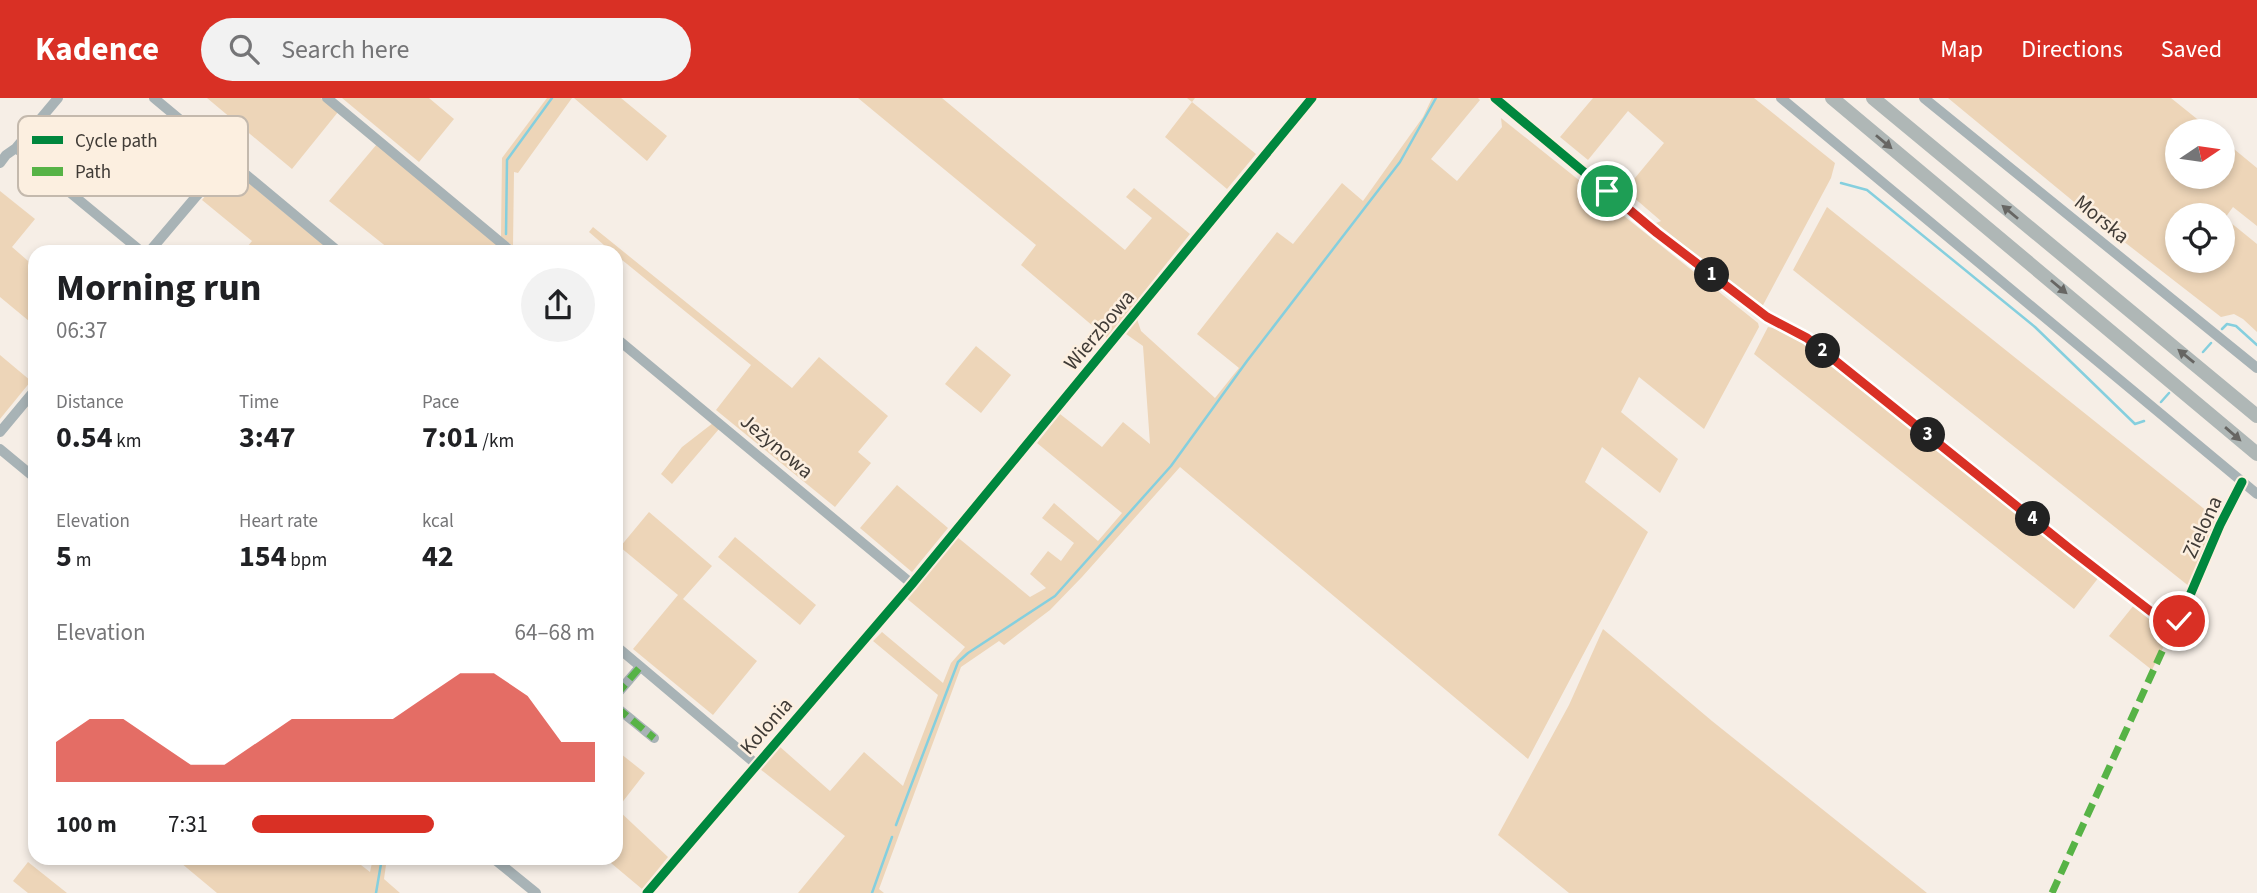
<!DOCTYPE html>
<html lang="en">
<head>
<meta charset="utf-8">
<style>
	:root { --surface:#fff; --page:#f2f2f2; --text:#202124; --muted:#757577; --accent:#d93025 }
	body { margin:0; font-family:"Source Sans 3",sans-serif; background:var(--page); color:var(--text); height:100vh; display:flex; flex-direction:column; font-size:26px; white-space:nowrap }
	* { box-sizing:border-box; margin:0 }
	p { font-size:23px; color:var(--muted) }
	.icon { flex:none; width:38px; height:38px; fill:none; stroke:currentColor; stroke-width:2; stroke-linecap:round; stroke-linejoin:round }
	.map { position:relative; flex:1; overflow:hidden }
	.panel { position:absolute; left:28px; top:147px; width:595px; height:620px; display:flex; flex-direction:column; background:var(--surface); border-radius:21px; box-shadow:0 4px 10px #0003 }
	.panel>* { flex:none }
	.needle { width:46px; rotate:77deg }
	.controls { position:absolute; left:2165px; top:21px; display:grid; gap:14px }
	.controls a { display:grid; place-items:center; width:70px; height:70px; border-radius:50%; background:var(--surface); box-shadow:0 4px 10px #0003; font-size:35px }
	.pin { position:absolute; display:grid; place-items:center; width:60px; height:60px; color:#fff; margin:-30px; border:4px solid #fff; border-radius:50%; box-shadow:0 2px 7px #0007 }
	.km { position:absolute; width:35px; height:35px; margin:-18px; border-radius:50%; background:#222; color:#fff; font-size:19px; line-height:35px; text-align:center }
	.round { display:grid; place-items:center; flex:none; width:74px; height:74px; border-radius:37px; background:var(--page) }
	.overview { display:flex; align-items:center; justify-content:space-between; height:119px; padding:0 28px }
	h1 { font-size:38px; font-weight:700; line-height:52px }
	.stats { display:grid; grid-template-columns:repeat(3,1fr); gap:10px; height:119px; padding:7px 28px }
	.stats div { display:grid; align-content:center }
	.stats b { font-size:30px; font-weight:700 }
	.stats small { font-size:19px; font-weight:400 }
	.stats p { font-size:19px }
	.chart { height:196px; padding:14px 28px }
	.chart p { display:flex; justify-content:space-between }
	.chart svg { width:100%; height:126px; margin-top:7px; fill:var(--accent); opacity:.7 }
	ul { padding:0 28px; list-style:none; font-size:23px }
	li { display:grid; grid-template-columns:112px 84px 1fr; align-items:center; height:52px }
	li i { height:18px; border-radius:9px; background:var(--accent) }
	header { display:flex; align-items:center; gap:42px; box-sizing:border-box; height:98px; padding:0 35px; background:var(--accent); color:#fff }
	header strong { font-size:33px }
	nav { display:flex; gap:38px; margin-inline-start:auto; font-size:24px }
	.search { width:490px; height:63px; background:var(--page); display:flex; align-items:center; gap:18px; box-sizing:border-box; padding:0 24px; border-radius:38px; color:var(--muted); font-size:26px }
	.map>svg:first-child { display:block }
	.green { fill:#edd5b8; fill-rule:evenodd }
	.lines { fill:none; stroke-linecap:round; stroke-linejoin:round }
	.stream { stroke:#85cfde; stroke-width:2.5 }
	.minor { stroke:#a8b3b6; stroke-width:10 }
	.highway { stroke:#afb7b6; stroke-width:14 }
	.quiet { stroke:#57b346; stroke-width:7; stroke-dasharray:14 7; stroke-linecap:butt }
	.cycleway-casing { stroke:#fcefe0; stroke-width:13 }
	.cycleway { stroke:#00873e; stroke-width:9 }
	.oneway { fill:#676663 }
	.route-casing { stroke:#fff; stroke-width:14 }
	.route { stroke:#d93025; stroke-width:9 }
	.labels { text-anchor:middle; stroke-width:5; stroke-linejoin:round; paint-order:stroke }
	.street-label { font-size:21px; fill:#403b36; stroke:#fcefe0 }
	.key { fill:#fcefe0; stroke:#c4b9ad; stroke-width:2 }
	.key-label { font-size:19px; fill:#403b36 }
</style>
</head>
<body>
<header>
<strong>Kadence</strong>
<div class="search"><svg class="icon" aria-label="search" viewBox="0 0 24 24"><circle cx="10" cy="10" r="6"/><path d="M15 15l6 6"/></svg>Search here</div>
<nav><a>Map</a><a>Directions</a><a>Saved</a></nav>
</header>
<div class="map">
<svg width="2257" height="795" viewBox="0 0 2257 795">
	<rect width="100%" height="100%" fill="#f6eee6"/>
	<!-- green -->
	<path class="green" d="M207,0H321L338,14L292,71Z
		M342,0H429L454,21L419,64Z
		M547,0H572L518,75L514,74L513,148L501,139L502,60Z
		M574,0H621L667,38L647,63Z
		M858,0H942L1125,152L1152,120L1126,99L1134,90L1190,136L1107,240L1021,167L1036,147Z
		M1187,0H1195L1192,4L1256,56L1227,91L1165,39L1192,4Z
		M1432,0H1478L1480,2L1431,61L1457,83L1502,29L1501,20L1758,225L1759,229L1704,331L1639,279L1621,314L1678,361L1660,395L1602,349L1585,384L1648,434L1528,661L1180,369L1082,479L1050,512L1004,547L999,543L961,569L879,791L884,795H798L845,738L760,671L779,648L830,693L864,654L903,688L938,597L873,543L882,534L943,585L951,565L965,549L905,499L956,438L1030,499L1046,490L1030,476L1048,453L1061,463L1074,445L1042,420L1054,405L1098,443L1122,415L1037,345L1060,316L1102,349L1123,324L1150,346L1143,248L1126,236L1137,221L1141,233L1215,300L1239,270L1197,236L1277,134L1293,146L1342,85L1363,103L1423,19Z
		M1593,0H1754L1835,65L1831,80L1762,209L1656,125L1661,123L1625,92L1664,45L1628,13L1588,62L1560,39Z
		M1948,0H2171L2212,33H2177V79H2222L2223,42L2257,70V128L2233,109L2225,120L2257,146V234L2243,221L2234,216L2221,219L2096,122ZM2177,117H2222V163H2177Z
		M377,46L509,154H393L329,103Z
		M226,72H233L332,154H243L252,143L202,102Z
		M0,93L35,121L12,149L35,169V228L0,199Z
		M1827,109L2218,422L2190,489L1793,172Z
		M593,129L792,290L819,259L888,318L858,354L871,365L835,409L716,312L751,267L616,157V154H612L589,134Z
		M1768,229L1791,234L1816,256L2099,479L2074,511L1754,256Z
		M976,248L1011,277L981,315L945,286Z
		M0,257L31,283L0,321Z
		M713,325L719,331L672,386L661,376L682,349Z
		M897,387L948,430L912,474L860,430Z
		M649,414L712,468L683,501L757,563L713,617L633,551L678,497L620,449Z
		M735,439L816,507L800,527L718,459Z
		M2134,507L2159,525L2168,540L2152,572L2109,538Z
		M1603,531L1712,623L1927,795H1569L1498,737L1569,607Z
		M616,652L645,675L617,711L668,759L642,791L605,760H616Z
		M175,760H352L370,774L373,760H387L384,781L400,795H217Z
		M28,764L67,795H28L13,783Z"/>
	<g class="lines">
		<!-- stream -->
		<path class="stream" d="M1841,85L1867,92L2035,229L2135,326L2144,323
			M506,136L507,62L552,0
			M2222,231L2227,226L2236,228L2257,247
			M2203,254L2211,245
			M2161,304L2169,295
			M896,727L958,564L968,555L1055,498L1171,368L1247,263L1400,64L1436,0
			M376,795L382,760
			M872,795L892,739"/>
		<!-- minor -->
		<path class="minor" d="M154,0L339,154
			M327,0L512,154
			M1495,0L1657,135L1767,219L1807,240L2070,451L2167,525L2179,523L2220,427L2242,384
			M1781,0L2257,396
			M1924,0L2257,270
			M16,50L142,154
			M0,65L6,57L16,50L58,0
			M149,154L227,62
			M616,240L912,486
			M0,334L35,292
			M0,351L35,380
			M616,548L756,666
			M616,597L640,569
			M616,609L654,640
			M493,760L536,795
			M647,795L912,486L1312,0"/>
		<!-- highway -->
		<path class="highway" d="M1832,0L2257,356
			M1873,0L2257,318"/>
		<!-- quiet -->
		<path class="quiet" d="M616,597L640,569
			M616,609L654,640
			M2052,795L2175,525"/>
		<!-- cycleway casing -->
		<g class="cycleway-casing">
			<path id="cycleway" d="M1495,0L1657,135L1767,219L1807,240L2070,451L2167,525L2179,523L2220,427L2242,384
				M647,795L912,486L1312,0"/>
		</g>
		<!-- cycleway -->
		<use href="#cycleway" class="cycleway"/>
	</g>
	<!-- one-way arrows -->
	<defs><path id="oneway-solid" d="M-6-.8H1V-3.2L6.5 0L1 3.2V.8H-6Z" transform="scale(1.75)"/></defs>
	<g class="oneway">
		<use href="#oneway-solid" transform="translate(1884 44) rotate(40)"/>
		<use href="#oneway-solid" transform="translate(2010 114) rotate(-140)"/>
		<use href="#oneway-solid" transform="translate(2059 189) rotate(40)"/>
		<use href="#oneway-solid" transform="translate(2186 258) rotate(-141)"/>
		<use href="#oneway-solid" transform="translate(2233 336) rotate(41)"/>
	</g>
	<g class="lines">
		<!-- route casing -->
		<g class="route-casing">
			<path id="route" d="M1607,93L1657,135L1767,219L1807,240L2070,451L2167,526L2179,523"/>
		</g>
		<!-- route -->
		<use href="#route" class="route"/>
	</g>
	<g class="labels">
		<!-- street labels -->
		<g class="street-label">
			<text transform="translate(2102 121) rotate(39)" y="7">Morska</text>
			<text transform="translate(1099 232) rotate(-50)" y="7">Wierzbowa</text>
			<text transform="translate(777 348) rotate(40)" y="7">Jeżynowa</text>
			<text transform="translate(2202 429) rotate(-65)" y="7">Zielona</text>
			<text transform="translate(766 628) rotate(-49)" y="7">Kolonia</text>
		</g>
	</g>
	<!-- legend -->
	<rect x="18" y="18" width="230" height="80" rx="10" class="key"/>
	<rect x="32" y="38" width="31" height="8" fill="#00873e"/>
	<rect x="32" y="69" width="31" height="9" fill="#57b346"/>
	<g class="key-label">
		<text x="75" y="49">Cycle path</text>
		<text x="75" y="80">Path</text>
	</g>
</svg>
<div class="controls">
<a><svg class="needle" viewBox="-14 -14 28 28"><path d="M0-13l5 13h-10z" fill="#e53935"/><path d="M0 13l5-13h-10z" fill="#757577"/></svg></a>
<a><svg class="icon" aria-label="locate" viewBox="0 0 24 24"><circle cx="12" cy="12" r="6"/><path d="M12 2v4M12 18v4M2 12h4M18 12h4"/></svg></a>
</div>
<div class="pin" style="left:1607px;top:93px;background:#1e9e55"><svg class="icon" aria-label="arrive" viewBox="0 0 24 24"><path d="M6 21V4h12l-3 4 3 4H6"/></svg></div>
<div class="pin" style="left:2179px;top:523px;background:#d93025"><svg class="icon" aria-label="check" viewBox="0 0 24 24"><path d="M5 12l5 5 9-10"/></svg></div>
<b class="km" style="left:1712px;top:177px">1</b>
<b class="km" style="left:1823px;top:253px">2</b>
<b class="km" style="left:1928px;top:337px">3</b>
<b class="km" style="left:2033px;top:421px">4</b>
<section class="panel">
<div class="overview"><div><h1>Morning run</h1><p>06:37</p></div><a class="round"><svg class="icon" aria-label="share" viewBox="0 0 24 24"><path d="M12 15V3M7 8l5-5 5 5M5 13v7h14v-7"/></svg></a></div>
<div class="stats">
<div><p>Distance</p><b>0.54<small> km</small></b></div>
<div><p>Time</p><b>3:47</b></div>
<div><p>Pace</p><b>7:01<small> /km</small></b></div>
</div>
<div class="stats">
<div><p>Elevation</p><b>5<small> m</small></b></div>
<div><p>Heart rate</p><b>154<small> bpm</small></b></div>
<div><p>kcal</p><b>42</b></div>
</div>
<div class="chart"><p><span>Elevation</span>64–68 m</p>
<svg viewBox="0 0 160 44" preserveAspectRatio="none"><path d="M0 44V30L10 22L20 22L30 30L40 38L50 38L60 30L70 22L80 22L90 22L100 22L110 14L120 6L130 6L140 14L150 30L160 30V44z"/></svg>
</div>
<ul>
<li><b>100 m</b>7:31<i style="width:53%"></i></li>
</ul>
</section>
</div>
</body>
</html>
